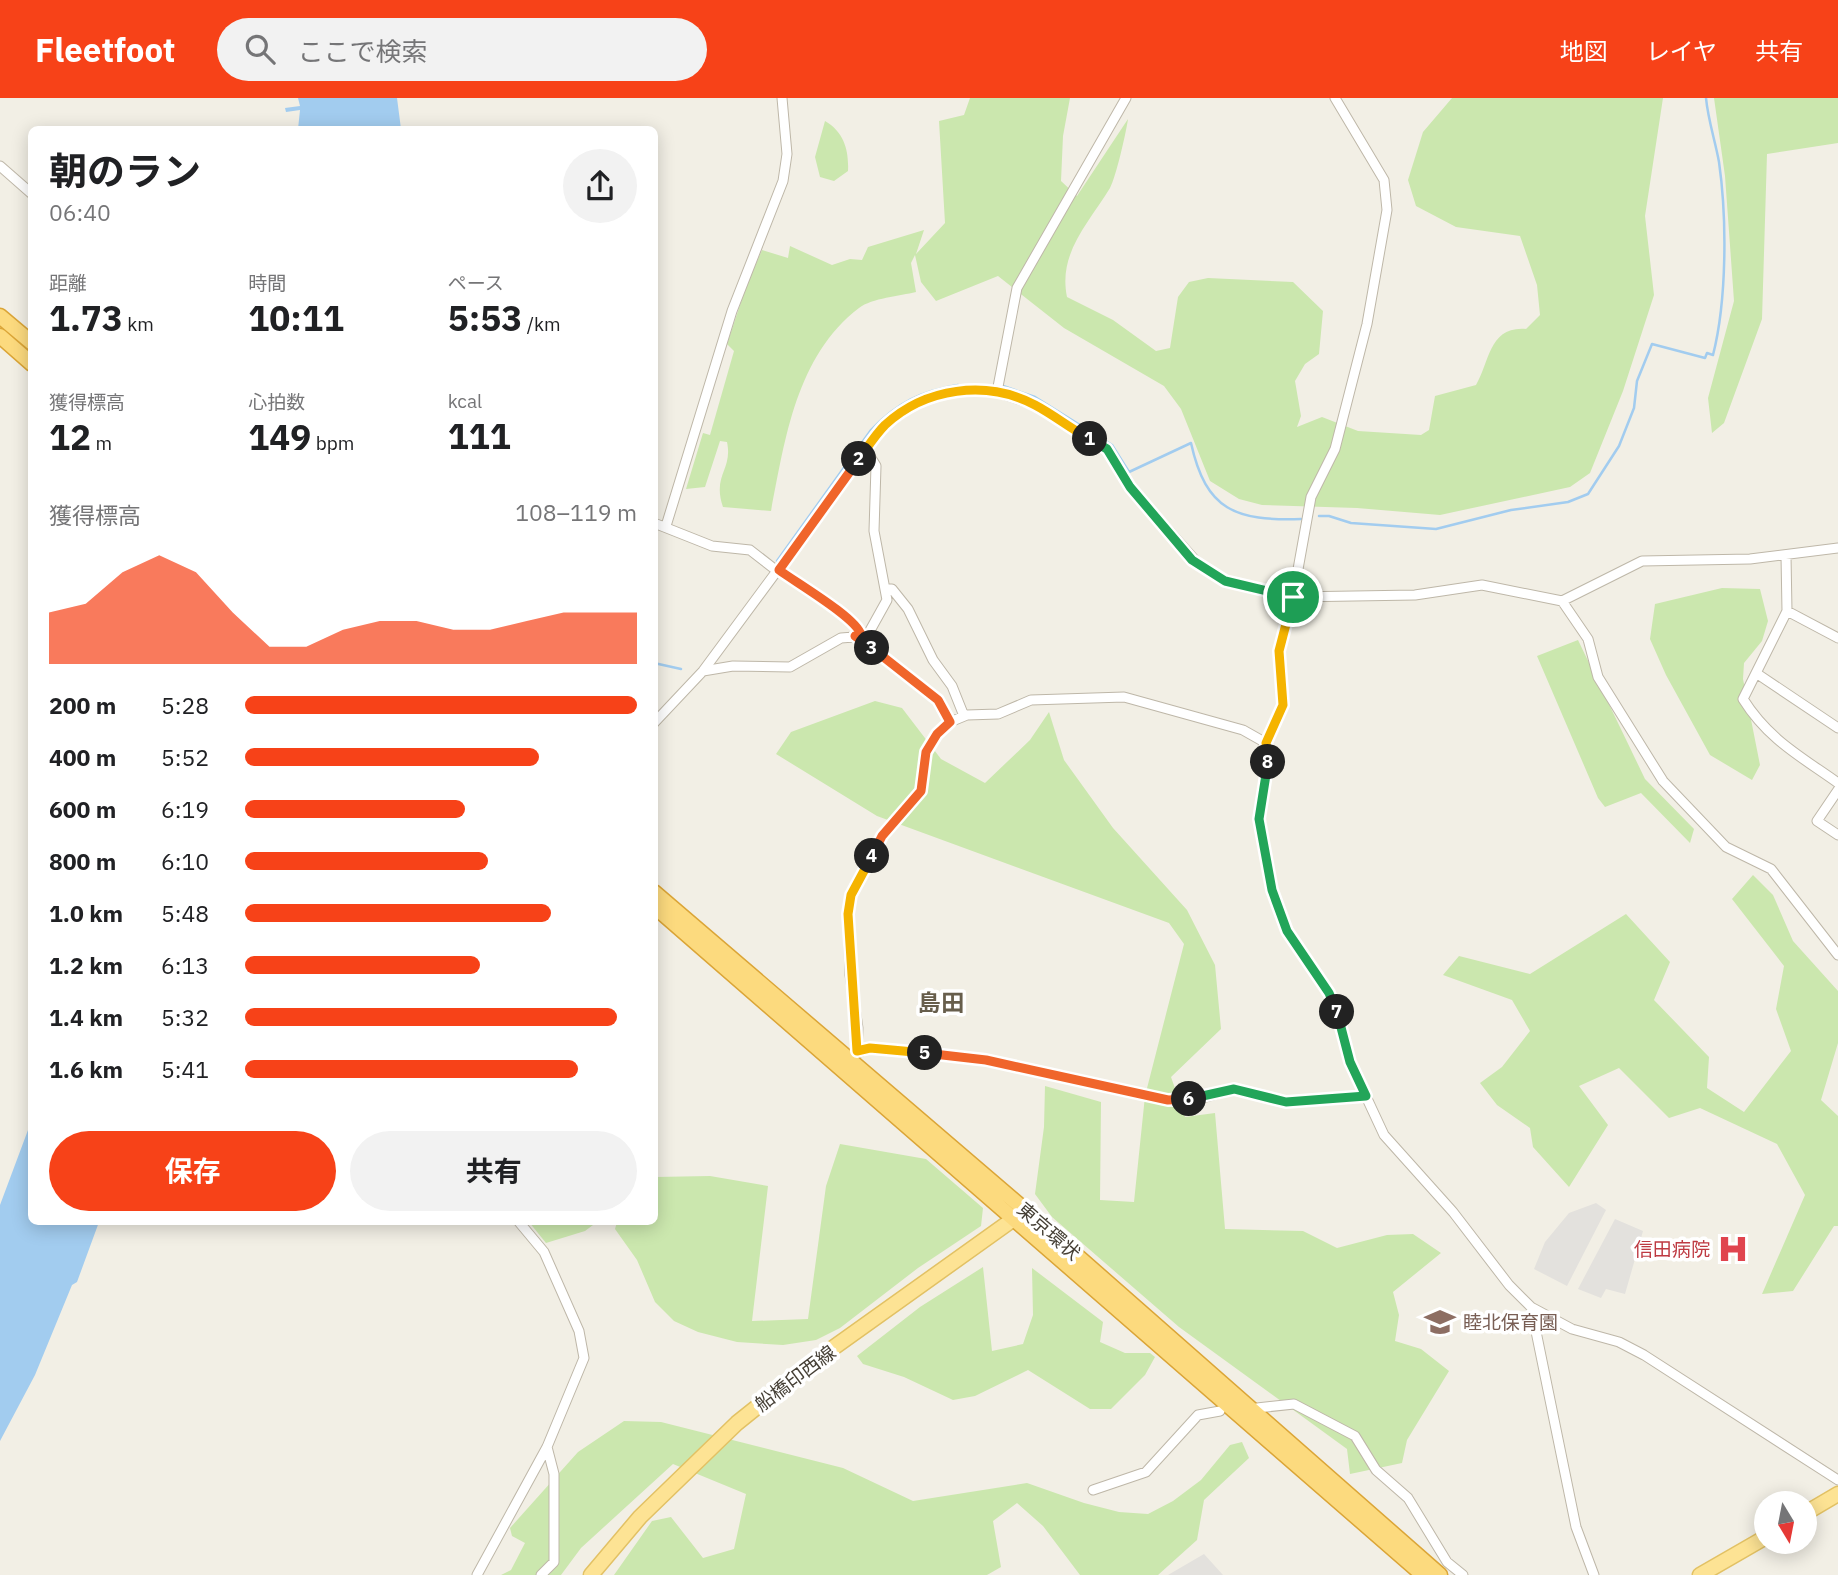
<!DOCTYPE html>
<html lang="ja">
<head>
<meta charset="utf-8">
<style>
	:root { --surface:#fff; --page:#f2f2f2; --text:#202124; --muted:#757577; --accent:#f74218 }
	body { margin:0; font-family:"IBM Plex Sans","Noto Sans JP",sans-serif; background:var(--page); color:var(--text); height:100vh; display:flex; flex-direction:column; font-size:26px; white-space:nowrap }
	* { box-sizing:border-box; margin:0 }
	p { font-size:23px; color:var(--muted) }
	.icon { flex:none; width:38px; height:38px; fill:none; stroke:currentColor; stroke-width:2; stroke-linecap:round; stroke-linejoin:round }
	.map { position:relative; flex:1; overflow:hidden }
	.panel { position:absolute; left:28px; top:28px; width:630px; height:1099px; display:flex; flex-direction:column; background:var(--surface); border-radius:10px; box-shadow:0 4px 18px #0003 }
	.panel>* { flex:none }
	.needle { width:46px; rotate:170deg }
	.tools { position:absolute; left:1754px; top:1393px; display:grid; gap:14px }
	.tools a { display:grid; place-items:center; width:63px; height:63px; border-radius:50%; background:var(--surface); box-shadow:0 4px 18px #0003; font-size:35px }
	.pin { position:absolute; display:grid; place-items:center; width:60px; height:60px; color:#fff; margin:-30px; border:4px solid #fff; border-radius:50%; box-shadow:0 2px 7px #0007 }
	.km { position:absolute; width:35px; height:35px; margin:-18px; border-radius:50%; background:#222; color:#fff; font-size:19px; line-height:35px; text-align:center }
	.round { display:grid; place-items:center; flex:none; width:74px; height:74px; border-radius:37px; background:var(--page) }
	.headline { display:flex; align-items:center; justify-content:space-between; height:119px; padding:0 21px }
	h1 { font-size:38px; font-weight:700; line-height:52px }
	.stats { display:grid; grid-template-columns:repeat(3,1fr); gap:10px; height:119px; padding:7px 21px }
	.stats div { display:grid; align-content:center }
	.stats b { font-size:35px; font-weight:700 }
	.stats small { font-size:19px; font-weight:400 }
	.stats p { font-size:19px }
	.chart { height:196px; padding:14px 21px }
	.chart p { display:flex; justify-content:space-between }
	.chart svg { width:100%; height:126px; margin-top:7px; fill:var(--accent); opacity:.7 }
	.action { display:flex; gap:14px; margin-top:auto; padding:14px 21px }
	.action a { flex:1; height:80px; border-radius:42px; background:var(--accent); color:#fff; font-size:28px; font-weight:700; line-height:80px; text-align:center }
	.action a+a { background:var(--page); color:var(--text) }
	ul { padding:0 21px; list-style:none; font-size:23px }
	li { display:grid; grid-template-columns:112px 84px 1fr; align-items:center; height:52px }
	li i { height:18px; border-radius:9px; background:var(--accent) }
	header { display:flex; align-items:center; gap:42px; box-sizing:border-box; height:98px; padding:0 35px; background:var(--accent); color:#fff }
	header strong { font-size:33px }
	nav { display:flex; gap:38px; margin-inline-start:auto; font-size:24px }
	.search { width:490px; height:63px; background:var(--page); display:flex; align-items:center; gap:18px; box-sizing:border-box; padding:0 24px; border-radius:38px; color:var(--muted); font-size:26px }
	.map>svg:first-child { display:block }
	.green { fill:#cbe7ae }
	.parking { fill:#e3e1dd }
	.water { fill:#a2ccef }
	.lines { fill:none; stroke-linecap:round; stroke-linejoin:round }
	.stream { stroke:#a2ccef; stroke-width:2.5 }
	.minor-casing { stroke:#beb7a8; stroke-width:11 }
	.primary-casing { stroke:#e2c164; stroke-width:17 }
	.trunk-casing { stroke:#dba537; stroke-width:17 }
	.minor { stroke:#fff; stroke-width:9 }
	.primary { stroke:#fde394; stroke-width:14 }
	.trunk { stroke:#fcda7e; stroke-width:14 }
	.split-1-casing { stroke:#fff; stroke-width:14 }
	.split-2-casing { stroke:#fff; stroke-width:14 }
	.split-3-casing { stroke:#fff; stroke-width:14 }
	.split-4-casing { stroke:#fff; stroke-width:14 }
	.split-5-casing { stroke:#fff; stroke-width:14 }
	.split-6-casing { stroke:#fff; stroke-width:14 }
	.split-7-casing { stroke:#fff; stroke-width:14 }
	.split-8-casing { stroke:#fff; stroke-width:14 }
	.split-9-casing { stroke:#fff; stroke-width:14 }
	.split-1 { stroke:#22a559; stroke-width:9 }
	.split-2 { stroke:#f5b400; stroke-width:9 }
	.split-3 { stroke:#f0652b; stroke-width:9 }
	.split-4 { stroke:#f0652b; stroke-width:9 }
	.split-5 { stroke:#f5b400; stroke-width:9 }
	.split-6 { stroke:#f0652b; stroke-width:9 }
	.split-7 { stroke:#22a559; stroke-width:9 }
	.split-8 { stroke:#22a559; stroke-width:9 }
	.split-9 { stroke:#f5b400; stroke-width:9 }
	.labels { text-anchor:middle; stroke-width:7; stroke-linejoin:round; paint-order:stroke }
	.street-label { font-size:19px; fill:#453f35; stroke:#fff }
	.health-label { font-size:19px; fill:#be3a42; stroke:#fff; text-anchor:end }
	.education-label { font-size:19px; fill:#785e54; stroke:#fff; text-anchor:start }
	.quarter-label { font-size:23px; font-weight:bold; fill:#675e4c; stroke:#fff }
</style>
</head>
<body>
<header>
<strong>Fleetfoot</strong>
<div class="search"><svg class="icon" aria-label="search" viewBox="0 0 24 24"><circle cx="10" cy="10" r="6"/><path d="M15 15l6 6"/></svg>ここで検索</div>
<nav><a>地図</a><a>レイヤ</a><a>共有</a></nav>
</header>
<div class="map">
<svg width="1838" height="1477" viewBox="0 0 1838 1477">
	<rect width="100%" height="100%" fill="#f2efe5"/>
	<!-- green -->
	<path class="green" d="M970,0H1070L1063,38L1061,83L1077,98L1128,21C1126,35 1116,79 1110,90C1088,126 1058,155 1067,199L1113,222L1156,253L1170,250L1178,199L1189,184L1208,180L1293,184L1323,213L1319,256L1305,266L1295,283L1301,318L1297,329L1322,319L1358,333L1421,337L1429,332L1435,298L1476,287C1490,263 1489,228 1526,231L1540,217L1537,187L1520,138L1456,129L1416,108L1408,82L1423,34L1452,0H1663L1645,118L1654,197L1623,293L1590,375L1570,389L1440,417L1357,410L1262,407L1239,401L1210,383L1181,311L1164,288L1064,230L998,178L936,203L921,184L915,157L911,165L916,194C900,198 872,200 859,210C796,258 785,342 771,413L723,409C712,377 733,372 727,344L720,343L705,389L686,391L703,335L710,337L734,253L727,246L747,186L762,152L788,160L790,148L832,167L850,161L862,162L868,149L924,132L916,156L945,125L939,23L964,17Z
		M1714,0H1838V45L1767,56L1762,221L1724,325L1712,335L1708,300L1734,203L1725,78Z
		M825,23C844,34 849,52 848,73L834,83L820,79L815,59Z
		M1722,490L1760,491L1768,523L1762,543L1744,565L1743,581L1760,667L1752,682L1710,657L1666,577L1650,541L1655,506Z
		M1578,542L1645,681L1694,731L1690,745L1641,695L1605,709L1598,700L1537,558Z
		M875,603L902,610L941,661L985,685L1030,642L1049,614L1064,662L1113,730L1187,812L1215,867L1221,931L1171,979L1185,1019L1215,1015L1225,1131L1303,1133L1337,1150L1387,1137L1413,1136L1441,1155L1393,1194L1399,1217L1395,1243L1421,1251L1449,1273L1407,1342L1402,1365L1350,1376L1347,1351L1179,1229L1052,1119L1035,1096L1044,1029L1045,988L1101,1004L1100,1102L1134,1104L1145,998L1184,846L1169,825L877,718L776,656L791,634Z
		M1753,777L1773,797L1793,843L1838,893V945L1821,1002L1838,1018V1128H1834L1793,1193L1762,1196L1805,1097L1777,1046L1700,1010L1669,1020L1619,970L1579,988L1608,1027L1569,1089L1533,1049L1530,1030L1497,1007L1480,985L1502,969L1530,933L1512,902L1443,877L1459,858L1530,876L1626,816L1670,864L1654,902L1709,959L1707,990L1744,1014L1791,953L1776,911L1784,868L1732,801Z
		M840,1046L926,1061L983,1110L981,1128L918,1170L840,1230L816,1242L783,1247L737,1244L698,1234L674,1223L655,1204L637,1162L615,1131L617,1124H654L655,1079L710,1078L768,1088L752,1223L808,1221L826,1088Z
		M529,1124H597L585,1133L546,1145Z
		M983,1169L992,1253L1023,1246L1033,1217L1032,1170L1103,1224L1100,1244L1125,1255H1150L1155,1259L1145,1277L1111,1311H1090L1028,1272L975,1298L953,1302L904,1279L863,1266L857,1258L920,1209Z
		M624,1323L661,1324L843,1370L913,1403L1027,1385L1084,1405L1119,1414L1148,1416L1173,1403L1201,1382L1230,1347L1242,1344L1249,1360L1204,1402L1197,1442L1158,1477H1080L1043,1428L1017,1405L993,1423L1001,1469L987,1477H614L652,1423L671,1419L703,1460L734,1451L746,1396L673,1366L581,1450L561,1477H501L511,1472L525,1445L512,1438L510,1430L578,1354Z"/>
	<!-- parking -->
	<path class="parking" d="M1596,1105L1606,1112L1567,1188L1534,1171L1545,1144L1569,1115Z
		M1615,1121L1643,1133L1625,1196L1606,1191L1601,1200L1578,1191Z
		M1204,1456L1223,1477H1168Z"/>
	<!-- water -->
	<path class="water" d="M298,0H397L401,31H298L300,12L286,14L285,10L300,8Z
		M31,1024L32,1124H99L77,1184L72,1187L35,1277L0,1343V1107Z"/>
	<g class="lines">
		<!-- stream -->
		<path class="stream" d="M1003,288L1035,299L1112,347L1129,374L1191,345C1206,413 1236,423 1301,421
			M1319,418H1329L1351,425L1436,431L1511,412L1568,404L1588,396L1619,348L1634,310L1637,283L1652,246L1705,260L1707,255L1713,257C1727,202 1727,120 1719,64C1715,42 1708,22 1706,0
			M777,463L871,332C897,305 921,293 958,287
			M654,565L681,571"/>
		<!-- minor casing -->
		<g class="minor-casing">
			<path id="minor" d="M1335,0L1384,82L1387,112L1367,226L1335,351L1311,399L1293,499L1279,553L1283,607L1266,645L1268,662L1260,721L1272,792L1287,833L1329,895L1340,921L1350,964L1384,1037L1453,1114L1509,1187L1531,1209L1572,1231L1619,1244L1644,1257L1838,1382
				M0,68L32,96
				M997,294L1017,190L1126,0
				M654,425L712,448L750,452L777,473
				M666,428L732,213L783,83L787,56L782,0
				M1786,458L1787,513L1756,575L1838,630
				M779,472C795,484 857,520 861,537
				M887,491H892L908,511L933,562L952,588L964,618
				M1562,503L1588,541L1598,579L1663,683L1726,749L1771,771L1838,857
				M1787,513L1838,540
				M855,538L938,602L950,624
				M703,573L733,568L790,569L841,540L867,538L887,502L874,433L876,368L866,352
				M1756,575L1743,601C1768,641 1800,658 1838,685
				M654,625L703,573L884,328L918,303L962,292L997,294L1035,307L1107,351L1130,389L1201,469L1225,483L1293,499L1415,497L1482,487L1562,503L1642,463L1750,461L1838,450
				M1838,692L1817,723L1838,737
				M857,953L858,930L850,877L848,816L851,797L882,738L921,693L926,654L937,636L950,624L967,617L998,616L1031,602L1124,599L1243,632L1266,645
				M854,956L870,950L987,962L1168,1002L1199,1001L1234,991L1286,1004L1366,998
				M1531,1209L1576,1429L1594,1477
				M1257,1310L1294,1306L1355,1338L1376,1372L1408,1400L1447,1464L1463,1477
				M1093,1392L1146,1374L1198,1317L1220,1313
				M477,1477L547,1349L584,1260L579,1233L544,1154L519,1124
				M541,1477L554,1464V1376L547,1349"/>
		</g>
		<!-- primary casing -->
		<g class="primary-casing">
			<path id="primary" d="M1804,1416L1838,1396
				M591,1477L640,1419L737,1325L812,1265L1022,1115
				M1700,1477L1766,1439"/>
		</g>
		<!-- trunk casing -->
		<g class="trunk-casing">
			<path id="trunk" d="M0,218L32,245
				M0,238L32,266
				M654,794L1025,1112L1440,1477
				M654,808L1423,1477"/>
		</g>
		<!-- minor -->
		<use href="#minor" class="minor"/>
		<!-- primary -->
		<use href="#primary" class="primary"/>
		<!-- trunk -->
		<use href="#trunk" class="trunk"/>
	</g>
	<g class="lines">
		<!-- split-1 casing -->
		<g class="split-1-casing">
			<path id="split-1" d="M1090,341L1107,351L1130,389L1192,462L1225,483L1293,499"/>
		</g>
		<!-- split-2 casing -->
		<g class="split-2-casing">
			<path id="split-2" d="M859,361C867,350 875,337 885,327C925,290 986,281 1035,307C1054,317 1071,331 1090,341"/>
		</g>
		<!-- split-3 casing -->
		<g class="split-3-casing">
			<path id="split-3" d="M859,361L779,472C795,484 857,520 861,537L855,538L872,550"/>
		</g>
		<!-- split-4 casing -->
		<g class="split-4-casing">
			<path id="split-4" d="M872,550L938,602L950,624L937,636L926,654L921,693L882,738L872,758"/>
		</g>
		<!-- split-5 casing -->
		<g class="split-5-casing">
			<path id="split-5" d="M872,758L851,797L848,816L857,953L870,950L925,955"/>
		</g>
		<!-- split-6 casing -->
		<g class="split-6-casing">
			<path id="split-6" d="M925,955L986,962L1168,1002L1189,1001"/>
		</g>
		<!-- split-7 casing -->
		<g class="split-7-casing">
			<path id="split-7" d="M1189,1001L1234,991L1286,1004L1366,998L1350,964L1337,914"/>
		</g>
		<!-- split-8 casing -->
		<g class="split-8-casing">
			<path id="split-8" d="M1268,664L1259,721L1272,792L1287,833L1329,895L1337,914"/>
		</g>
		<!-- split-9 casing -->
		<g class="split-9-casing">
			<path id="split-9" d="M1268,664L1266,645L1283,607L1279,553L1293,499"/>
		</g>
		<!-- split-1 -->
		<use href="#split-1" class="split-1"/>
		<!-- split-2 -->
		<use href="#split-2" class="split-2"/>
		<!-- split-3 -->
		<use href="#split-3" class="split-3"/>
		<!-- split-4 -->
		<use href="#split-4" class="split-4"/>
		<!-- split-5 -->
		<use href="#split-5" class="split-5"/>
		<!-- split-6 -->
		<use href="#split-6" class="split-6"/>
		<!-- split-7 -->
		<use href="#split-7" class="split-7"/>
		<!-- split-8 -->
		<use href="#split-8" class="split-8"/>
		<!-- split-9 -->
		<use href="#split-9" class="split-9"/>
	</g>
	<!-- icons -->
	<defs>
		<g id="hospital-bare" transform="scale(2.415)"><path d="M-5-5h3v3.5h4V-5h3V5h-3V1.5h-4V5h-3Z" fill="#e0444e" stroke="#fff" stroke-width="2.5" paint-order="stroke"/></g>
		<g id="school-bare" transform="scale(2.415)"><path d="M0-5L7-2L0 1L-7-2ZM-4 1L0 2.5L4 1V4Q0 6-4 4Z" fill="#8d6e63" stroke="#fff" stroke-width="2.5" paint-order="stroke"/></g>
	</defs>
	<g fill-rule="evenodd">
		<use href="#hospital-bare" x="1733" y="1151"/>
		<use href="#school-bare" x="1440" y="1224"/>
	</g>
	<g class="labels">
		<!-- street labels -->
		<g class="street-label">
			<text transform="translate(1049 1133) rotate(41)" y="7">東京環状</text>
			<text transform="translate(795 1280) rotate(-37)" y="7">船橋印西線</text>
		</g>
		<!-- health labels -->
		<g class="health-label">
			<text x="1710" y="1158">信田病院</text>
		</g>
		<!-- education labels -->
		<g class="education-label">
			<text x="1463" y="1231">睦北保育園</text>
		</g>
		<!-- quarter labels -->
		<g class="quarter-label">
			<text x="941" y="913">島田</text>
		</g>
	</g>
</svg>
<div class="tools">
<a><svg class="needle" viewBox="-14 -14 28 28"><path d="M0-13l5 13h-10z" fill="#e53935"/><path d="M0 13l5-13h-10z" fill="#757577"/></svg></a>
</div>
<div class="pin" style="left:1293px;top:499px;background:#1e9e55"><svg class="icon" aria-label="arrive" viewBox="0 0 24 24"><path d="M6 21V4h12l-3 4 3 4H6"/></svg></div>
<b class="km" style="left:1090px;top:341px">1</b>
<b class="km" style="left:859px;top:361px">2</b>
<b class="km" style="left:872px;top:550px">3</b>
<b class="km" style="left:872px;top:758px">4</b>
<b class="km" style="left:925px;top:955px">5</b>
<b class="km" style="left:1189px;top:1001px">6</b>
<b class="km" style="left:1337px;top:914px">7</b>
<b class="km" style="left:1268px;top:664px">8</b>
<section class="panel">
<div class="headline"><div><h1>朝のラン</h1><p>06:40</p></div><a class="round"><svg class="icon" aria-label="share" viewBox="0 0 24 24"><path d="M12 15V3M7 8l5-5 5 5M5 13v7h14v-7"/></svg></a></div>
<div class="stats">
<div><p>距離</p><b>1.73<small> km</small></b></div>
<div><p>時間</p><b>10:11</b></div>
<div><p>ペース</p><b>5:53<small> /km</small></b></div>
</div>
<div class="stats">
<div><p>獲得標高</p><b>12<small> m</small></b></div>
<div><p>心拍数</p><b>149<small> bpm</small></b></div>
<div><p>kcal</p><b>111</b></div>
</div>
<div class="chart"><p><span>獲得標高</span>108–119 m</p>
<svg viewBox="0 0 160 44" preserveAspectRatio="none"><path d="M0 44V26L10 23L20 12L30 6L40 12L50 26L60 38L70 38L80 32L90 29L100 29L110 32L120 32L130 29L140 26L150 26L160 26V44z"/></svg>
</div>
<ul>
<li><b>200 m</b>5:28<i style="width:100%"></i></li>
<li><b>400 m</b>5:52<i style="width:75%"></i></li>
<li><b>600 m</b>6:19<i style="width:56%"></i></li>
<li><b>800 m</b>6:10<i style="width:62%"></i></li>
<li><b>1.0 km</b>5:48<i style="width:78%"></i></li>
<li><b>1.2 km</b>6:13<i style="width:60%"></i></li>
<li><b>1.4 km</b>5:32<i style="width:95%"></i></li>
<li><b>1.6 km</b>5:41<i style="width:85%"></i></li>
</ul>
<div class="action"><a>保存</a><a>共有</a></div>
</section>
</div>
</body>
</html>
